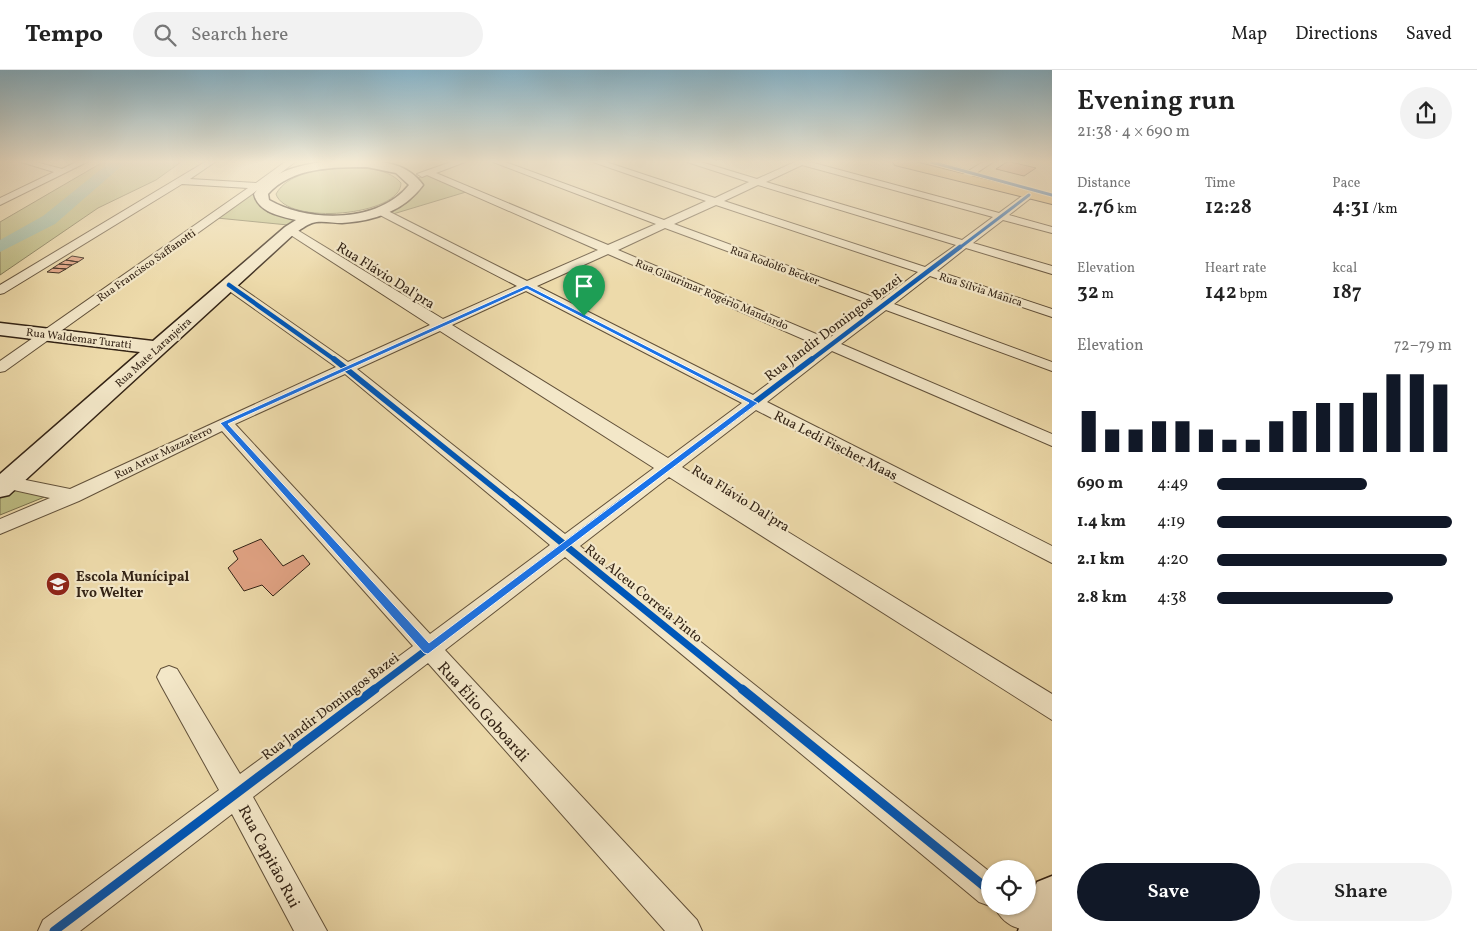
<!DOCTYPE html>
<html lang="en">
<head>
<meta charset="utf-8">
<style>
	:root { --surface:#fff; --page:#f2f2f2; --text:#222; --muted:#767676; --line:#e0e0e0; --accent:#111827 }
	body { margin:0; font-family:Vollkorn,serif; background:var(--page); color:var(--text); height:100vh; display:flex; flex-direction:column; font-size:19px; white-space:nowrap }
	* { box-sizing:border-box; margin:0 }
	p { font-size:16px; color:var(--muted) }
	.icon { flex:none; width:28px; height:28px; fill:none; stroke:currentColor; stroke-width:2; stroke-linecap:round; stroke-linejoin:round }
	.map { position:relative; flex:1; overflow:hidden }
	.details { display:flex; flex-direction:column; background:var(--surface); width:425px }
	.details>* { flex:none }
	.buttons { position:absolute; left:981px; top:790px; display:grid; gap:10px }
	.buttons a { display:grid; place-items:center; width:55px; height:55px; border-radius:50%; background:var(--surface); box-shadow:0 1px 4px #0004; font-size:25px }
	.pin { position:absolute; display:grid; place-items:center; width:42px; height:42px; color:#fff; margin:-51px -21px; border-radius:50% 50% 50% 0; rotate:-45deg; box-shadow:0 0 5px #0007 }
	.pin .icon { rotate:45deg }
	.round { display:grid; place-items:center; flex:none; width:52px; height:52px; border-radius:26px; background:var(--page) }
	.summary { display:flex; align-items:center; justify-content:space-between; height:85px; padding:0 25px }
	h1 { font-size:28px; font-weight:600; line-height:38px }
	.figures { display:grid; grid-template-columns:repeat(3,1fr); gap:8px; height:85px; padding:5px 25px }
	.figures div { display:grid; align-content:center }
	.figures b { font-size:21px; font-weight:600 }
	.figures small { font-size:14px; font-weight:400 }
	.figures p { font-size:14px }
	.chart { height:140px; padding:10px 25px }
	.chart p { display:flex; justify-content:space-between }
	.chart svg { width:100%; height:90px; margin-top:5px; stroke:var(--accent); stroke-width:6 }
	.primary-button { display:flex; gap:10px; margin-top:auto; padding:10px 25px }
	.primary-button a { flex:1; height:58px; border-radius:30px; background:var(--accent); color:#fff; font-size:20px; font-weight:600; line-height:58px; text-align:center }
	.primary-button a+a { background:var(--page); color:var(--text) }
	ul { padding:0 25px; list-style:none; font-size:16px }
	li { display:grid; grid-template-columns:80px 60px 1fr; align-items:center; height:38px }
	li i { height:12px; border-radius:6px; background:var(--accent) }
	header { display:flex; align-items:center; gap:30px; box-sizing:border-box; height:70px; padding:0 25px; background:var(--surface); border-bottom:1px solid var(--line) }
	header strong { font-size:24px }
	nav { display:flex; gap:28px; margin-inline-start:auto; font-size:18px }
	.search { width:350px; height:45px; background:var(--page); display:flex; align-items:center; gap:12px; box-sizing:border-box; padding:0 18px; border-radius:28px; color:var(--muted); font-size:19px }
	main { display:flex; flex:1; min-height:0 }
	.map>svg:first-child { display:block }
	.green { fill:#bebe84; stroke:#78704c }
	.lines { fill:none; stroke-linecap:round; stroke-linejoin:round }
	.river { fill:#99bba7; fill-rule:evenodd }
	.building { fill:#e1a384; stroke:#332315 }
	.street-casing { stroke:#62513a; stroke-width:2 }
	.secondary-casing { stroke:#332315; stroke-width:3 }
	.primary-casing { stroke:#332315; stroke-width:2 }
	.street { fill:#f3e7c8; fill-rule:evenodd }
	.secondary { fill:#f3e7c8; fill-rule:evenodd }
	.primary { fill:#e6bd75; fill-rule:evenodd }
	.cycleway-far4-casing { stroke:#f3e7c8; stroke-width:5 }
	.cycleway-far3-casing { stroke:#f3e7c8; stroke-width:6 }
	.cycleway-far2-casing { stroke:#f3e7c8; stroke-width:8 }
	.cycleway-far1-casing { stroke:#f3e7c8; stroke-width:10 }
	.cycleway-casing { stroke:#f3e7c8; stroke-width:12 }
	.cycleway-far4 { stroke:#0057b8; stroke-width:3 }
	.cycleway-far3 { stroke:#0057b8; stroke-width:4.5 }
	.cycleway-far2 { stroke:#0057b8; stroke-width:5.5 }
	.cycleway-far1 { stroke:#0057b8; stroke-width:7 }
	.cycleway { stroke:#0057b8; stroke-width:9 }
	.route { fill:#1a73e8; stroke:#fff; fill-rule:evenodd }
	.labels { text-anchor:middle; stroke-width:4.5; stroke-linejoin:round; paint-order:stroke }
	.far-street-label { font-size:11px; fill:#332315; stroke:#f3e7c8 }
	.street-label { font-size:14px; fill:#332315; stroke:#f3e7c8 }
	.poi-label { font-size:14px; font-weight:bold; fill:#332315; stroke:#f3e7c8; text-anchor:start }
	.near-street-label { font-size:16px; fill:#332315; stroke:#f3e7c8 }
</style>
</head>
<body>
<header>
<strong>Tempo</strong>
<div class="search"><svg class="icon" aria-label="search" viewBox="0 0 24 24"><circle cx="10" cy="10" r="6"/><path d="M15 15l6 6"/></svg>Search here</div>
<nav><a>Map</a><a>Directions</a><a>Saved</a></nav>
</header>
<main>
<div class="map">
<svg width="1052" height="861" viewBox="0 0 1052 861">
	<rect width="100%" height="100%" fill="#eddaaa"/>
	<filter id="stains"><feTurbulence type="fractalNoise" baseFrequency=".004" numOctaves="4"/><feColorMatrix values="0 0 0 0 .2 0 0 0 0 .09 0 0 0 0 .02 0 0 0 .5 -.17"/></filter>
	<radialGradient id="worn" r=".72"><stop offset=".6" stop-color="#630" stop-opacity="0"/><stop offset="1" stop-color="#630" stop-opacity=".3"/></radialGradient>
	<!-- green -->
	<path class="green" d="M103,92H181L156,110L98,138L0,205V152Z
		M907,92H939L968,100L962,104Z
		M338,98C359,98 386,96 401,113C401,146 286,156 276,124C288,103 316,101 338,98Z
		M426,105L466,122L393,144L388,141L407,133L421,117L418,108Z
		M253,123H256L258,134L267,142L295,150L288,155L217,148Z
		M8,419L47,426L0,445V426Z"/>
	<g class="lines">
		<!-- river -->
		<path class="river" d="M110,92H126L55,154L0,182V170L43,146Z"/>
	</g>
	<!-- building -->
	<path class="building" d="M1007,92H1011L1036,98L1024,106L996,99Z
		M72,186L84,188L78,192L66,190Z
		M66,190L78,192L72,195L59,194Z
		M59,194L72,195L66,199L53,198Z
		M53,198L66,199L59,203L47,202Z
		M261,469L283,496L303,485L310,494L273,526L262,515L244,521L228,498L238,489L233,481Z"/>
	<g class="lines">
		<!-- street casing -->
		<g class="street-casing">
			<path id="street" d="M21,92H36L62,99L76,92H87L0,135V128L54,102Z
				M205,92H215L190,109L256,113L285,92H295L266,114L265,118L259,119L5,301L0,302V291L248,118L182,114L4,223L0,224V215Z
				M451,92H465L436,103L608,175L656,154L493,92H505L664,150L706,131L593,92H606L715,128L749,112L687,92H701L757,109L795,92H810L999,143L1026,123H1032V127L1009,145L1052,157V163L1003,150L973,173L1052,196V204L966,178L937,201L1052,239V247L930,206L894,234L1052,292V301L886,240L841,274L1052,364V376L832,281L767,332L1052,476V493L756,340L682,397L1052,624V650L669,407L580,476L990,802V836L979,832L565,487L445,580L697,850L702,861H665L428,593L253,727L327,861H294L232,744L80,861H38L43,850L219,720L161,615L157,607L161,599L169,596L177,599L240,704L413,576L222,361L79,431L0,464V449L50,428L0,417V407L6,406L70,419L336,297L225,218L223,215L225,212H233L348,292L430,255L286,162V158H294L443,249L517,216L376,143V139H384L527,211L598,180L427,105L422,107L417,104ZM802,95L993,147L962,170L766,112ZM758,115L956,175L925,197L724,131ZM716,135L918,202L881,230L674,154ZM665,158L873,235L828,269L618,180ZM608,184L819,276L753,325L537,216ZM526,221L742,333L668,388L452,255ZM440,261L654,398L565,464L357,299ZM345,304L550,475L430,564L235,354Z
				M983,92H993L966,110H960V106Z
				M1028,831L1051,850L1052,861C1025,861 1006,861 994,836H1028Z"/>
		</g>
		<!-- secondary casing -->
		<g class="secondary-casing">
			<path id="secondary" d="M322,92C356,92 400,83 423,115C404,141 374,151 342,153C333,153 320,150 312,153C306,155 300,160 295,163L9,425L0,427V404L140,282L0,265V253L153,271L285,157L296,150C279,146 258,142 254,124C270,102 297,96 322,92ZM367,97L396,103L409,115C379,153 309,153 269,130L268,124C292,97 334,97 367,97Z
				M1052,806V861H1018L1037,812Z"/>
		</g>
		<!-- primary casing -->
		<g class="primary-casing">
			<path id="primary" d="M893,92H915L1052,126V134L895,95Z"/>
		</g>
		<!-- street -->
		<use href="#street" class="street"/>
		<!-- secondary -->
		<use href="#secondary" class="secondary"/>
		<!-- primary -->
		<use href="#primary" class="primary"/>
		<!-- cycleway-far4 casing -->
		<g class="cycleway-far4-casing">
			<path id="cycleway-far4" d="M931,92L1052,125
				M958,179L1029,125"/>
		</g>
		<!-- cycleway-far3 casing -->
		<g class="cycleway-far3-casing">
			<path id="cycleway-far3" d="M229,215L335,290
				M811,290L960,177"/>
		</g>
		<!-- cycleway-far2 casing -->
		<g class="cycleway-far2-casing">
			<path id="cycleway-far2" d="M334,289L514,434
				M620,434L812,289"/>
		</g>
		<!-- cycleway-far1 casing -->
		<g class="cycleway-far1-casing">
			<path id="cycleway-far1" d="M512,432L743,620
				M373,620L622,432"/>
		</g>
		<!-- cycleway casing -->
		<g class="cycleway-casing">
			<path id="cycleway" d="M742,619L990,821
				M54,861L375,619"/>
		</g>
		<!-- cycleway-far4 -->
		<use href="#cycleway-far4" class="cycleway-far4"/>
		<!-- cycleway-far3 -->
		<use href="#cycleway-far3" class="cycleway-far3"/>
		<!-- cycleway-far2 -->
		<use href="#cycleway-far2" class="cycleway-far2"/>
		<!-- cycleway-far1 -->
		<use href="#cycleway-far1" class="cycleway-far1"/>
		<!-- cycleway -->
		<use href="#cycleway" class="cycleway"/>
	</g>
	<!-- sky -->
	<linearGradient id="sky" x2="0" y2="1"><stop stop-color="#88b7ce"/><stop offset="0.43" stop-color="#f7eed9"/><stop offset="1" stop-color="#f7eed9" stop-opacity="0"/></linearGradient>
	<rect width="1052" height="213" fill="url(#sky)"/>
	<!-- route -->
	<path class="route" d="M527,215L758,333L428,584L424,583L220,353ZM527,219L749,333L429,573L228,354Z"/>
	<!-- icons -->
	<defs>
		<g id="school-disc" transform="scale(1.25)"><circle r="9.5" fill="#8f2418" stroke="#f3e7c8"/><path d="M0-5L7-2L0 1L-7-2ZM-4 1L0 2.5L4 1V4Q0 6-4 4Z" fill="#fff"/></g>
	</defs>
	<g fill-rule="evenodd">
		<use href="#school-disc" x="58" y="514"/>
	</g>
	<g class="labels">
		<!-- far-street labels -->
		<g class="far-street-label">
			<text transform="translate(146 195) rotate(-35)" y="4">Rua Francisco Saffanotti</text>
			<text transform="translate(775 195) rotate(20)" y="4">Rua Rodolfo Becker</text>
			<text transform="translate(981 219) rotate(18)" y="4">Rua Sílvia Mânica</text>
			<text transform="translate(712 224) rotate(23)" y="4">Rua Glaurimar Rogério Mandardo</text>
			<text transform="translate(79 268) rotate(7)" y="4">Rua Waldemar Turatti</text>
			<text transform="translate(153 282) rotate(-42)" y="4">Rua Mate Laranjeira</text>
			<text transform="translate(163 382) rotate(-26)" y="4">Rua Artur Mazzaferro</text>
		</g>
		<!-- street labels -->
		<g class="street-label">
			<text transform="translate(386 205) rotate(32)" y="5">Rua Flávio Dal'pra</text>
			<text transform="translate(833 257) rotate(-37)" y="5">Rua Jandir Domingos Bazei</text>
			<text transform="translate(836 375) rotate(27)" y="5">Rua Ledi Fischer Maas</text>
			<text transform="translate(741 428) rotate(32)" y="5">Rua Flávio Dal'pra</text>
			<text transform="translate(644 523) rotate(39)" y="5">Rua Alceu Correia Pinto</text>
			<text transform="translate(330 636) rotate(-37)" y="5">Rua Jandir Domingos Bazei</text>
		</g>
		<!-- poi labels -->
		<g class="poi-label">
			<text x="76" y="511">Escola Munícipal<tspan x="76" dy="16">Ivo Welter</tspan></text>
		</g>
		<!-- near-street labels -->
		<g class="near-street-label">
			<text transform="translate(484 641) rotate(48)" y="6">Rua Élio Goboardi</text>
			<text transform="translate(270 786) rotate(62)" y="6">Rua Capitão Rui</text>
		</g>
	</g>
	<rect width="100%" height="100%" filter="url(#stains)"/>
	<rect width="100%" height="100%" fill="url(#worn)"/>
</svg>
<div class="buttons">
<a><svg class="icon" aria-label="locate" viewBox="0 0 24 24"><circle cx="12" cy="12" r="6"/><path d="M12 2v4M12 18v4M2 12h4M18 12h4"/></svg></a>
</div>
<div class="pin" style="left:584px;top:246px;background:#1e9e55"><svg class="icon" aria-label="arrive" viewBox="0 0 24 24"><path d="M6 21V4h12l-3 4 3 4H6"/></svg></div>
</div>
<section class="details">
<div class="summary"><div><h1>Evening run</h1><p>21:38 · 4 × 690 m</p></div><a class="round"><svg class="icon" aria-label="share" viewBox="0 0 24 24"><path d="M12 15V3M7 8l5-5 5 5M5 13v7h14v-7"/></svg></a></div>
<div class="figures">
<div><p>Distance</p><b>2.76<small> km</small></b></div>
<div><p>Time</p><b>12:28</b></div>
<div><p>Pace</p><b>4:31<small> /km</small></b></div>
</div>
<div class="figures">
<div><p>Elevation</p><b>32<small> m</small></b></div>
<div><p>Heart rate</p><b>142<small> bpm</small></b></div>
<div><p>kcal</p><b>187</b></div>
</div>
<div class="chart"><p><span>Elevation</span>72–79 m</p>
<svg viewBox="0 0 160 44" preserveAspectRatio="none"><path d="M5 44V24M15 44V33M25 44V33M35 44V29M45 44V29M55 44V33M65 44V38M75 44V38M85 44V29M95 44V24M105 44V20M115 44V20M125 44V15M135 44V6M145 44V6M155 44V11"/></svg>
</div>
<ul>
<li><b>690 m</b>4:49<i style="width:64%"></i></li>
<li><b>1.4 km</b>4:19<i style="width:100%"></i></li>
<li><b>2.1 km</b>4:20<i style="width:98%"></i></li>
<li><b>2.8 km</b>4:38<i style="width:75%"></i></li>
</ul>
<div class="primary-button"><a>Save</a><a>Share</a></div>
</section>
</main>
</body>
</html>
